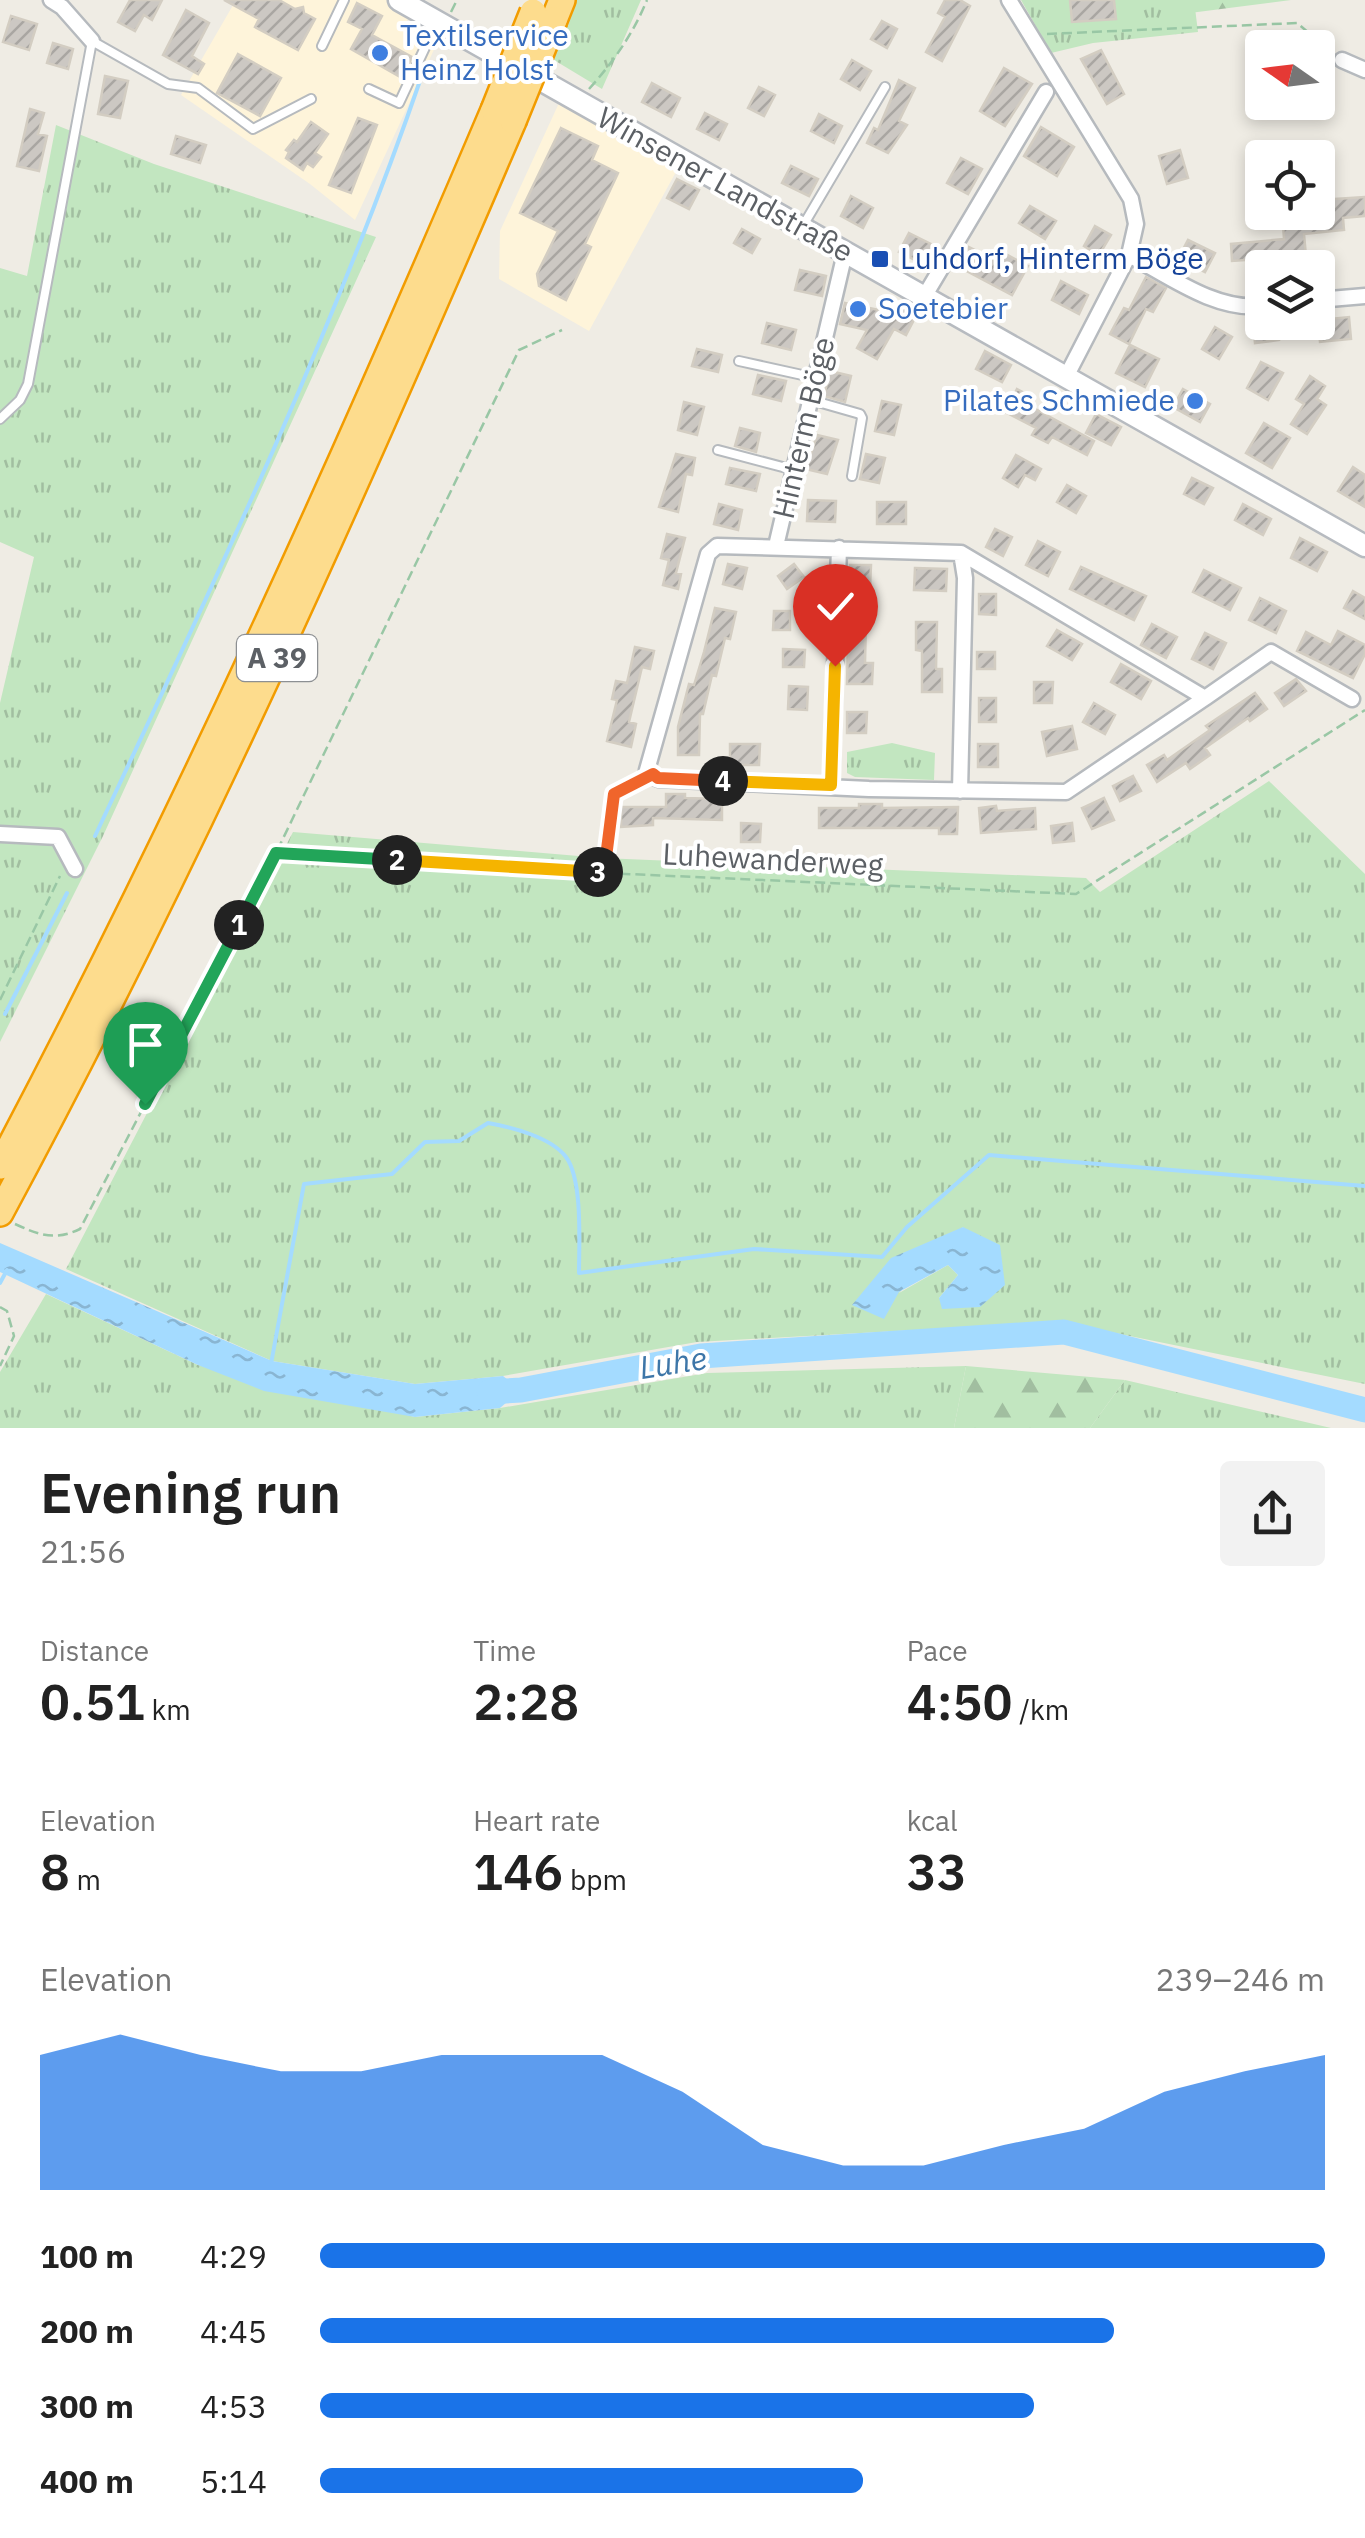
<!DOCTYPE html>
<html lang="en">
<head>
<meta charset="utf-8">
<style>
	:root { --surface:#fff; --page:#f2f2f2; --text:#222; --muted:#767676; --accent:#1a73e8 }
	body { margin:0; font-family:"IBM Plex Sans",sans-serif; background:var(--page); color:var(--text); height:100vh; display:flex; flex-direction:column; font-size:38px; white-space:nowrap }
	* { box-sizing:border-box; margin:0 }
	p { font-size:32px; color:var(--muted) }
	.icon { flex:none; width:55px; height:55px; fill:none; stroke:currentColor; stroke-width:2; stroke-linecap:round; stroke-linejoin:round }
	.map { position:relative; height:1428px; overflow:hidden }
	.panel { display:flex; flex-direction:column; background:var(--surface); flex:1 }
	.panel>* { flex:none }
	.needle { width:65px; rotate:284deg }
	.fabs { position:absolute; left:1245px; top:30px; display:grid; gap:20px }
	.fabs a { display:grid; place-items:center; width:90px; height:90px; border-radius:10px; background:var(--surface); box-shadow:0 5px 15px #0003; font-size:50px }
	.pin { position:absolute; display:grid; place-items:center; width:85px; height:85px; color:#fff; margin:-102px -42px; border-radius:50% 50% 50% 0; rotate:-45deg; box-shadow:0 0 10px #0007 }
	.pin .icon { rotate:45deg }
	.km { position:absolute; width:50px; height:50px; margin:-25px; border-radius:50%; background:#222; color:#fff; font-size:28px; line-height:50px; text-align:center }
	.round { display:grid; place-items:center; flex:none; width:105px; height:105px; border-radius:10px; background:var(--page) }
	.headline { display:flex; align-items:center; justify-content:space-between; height:170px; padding:0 40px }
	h1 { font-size:55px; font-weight:600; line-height:75px }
	.figures { display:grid; grid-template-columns:repeat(3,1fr); gap:15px; height:170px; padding:10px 40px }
	.figures div { display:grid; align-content:center }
	.figures b { font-size:50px; font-weight:600 }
	.figures small { font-size:28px; font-weight:400 }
	.figures p { font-size:28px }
	.chart { height:280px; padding:20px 40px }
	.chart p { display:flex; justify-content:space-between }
	.chart svg { width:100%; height:180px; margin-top:10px; fill:var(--accent); opacity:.7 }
	ul { padding:0 40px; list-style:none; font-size:32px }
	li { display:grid; grid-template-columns:160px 120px 1fr; align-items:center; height:75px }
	li i { height:25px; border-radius:12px; background:var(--accent) }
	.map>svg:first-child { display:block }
	.commercial { fill:#fef4da }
	.grass { fill:url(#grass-tufts); fill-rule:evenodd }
	.forest { fill:url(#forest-firs) }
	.water { fill:url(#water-ripples) }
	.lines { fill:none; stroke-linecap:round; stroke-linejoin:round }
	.stream { stroke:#a4dbff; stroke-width:4 }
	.river { stroke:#a4dbff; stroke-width:25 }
	.building { fill:url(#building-hatch); stroke:#d3cdc2; stroke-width:2.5 }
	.service-casing { stroke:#b6babe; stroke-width:12 }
	.minor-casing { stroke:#b6babe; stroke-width:19 }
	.secondary-casing { stroke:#b7bbc0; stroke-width:25 }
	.motorway-casing { stroke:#f29c00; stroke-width:30 }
	.path { stroke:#99c7a5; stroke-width:2.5; stroke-dasharray:10 5; stroke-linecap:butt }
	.service { stroke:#fff; stroke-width:8 }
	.minor { stroke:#fff; stroke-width:14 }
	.secondary { stroke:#fff; stroke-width:20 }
	.motorway { stroke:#fddc8d; stroke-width:25 }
	.motorway-bridge-casing { stroke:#f29c00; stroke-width:30; stroke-linecap:butt }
	.motorway-bridge { stroke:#fddc8d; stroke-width:25 }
	.split-1-casing { stroke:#fff; stroke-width:20 }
	.split-2-casing { stroke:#fff; stroke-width:20 }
	.split-3-casing { stroke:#fff; stroke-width:20 }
	.split-4-casing { stroke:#fff; stroke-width:20 }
	.split-5-casing { stroke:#fff; stroke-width:20 }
	.split-1 { stroke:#22a559; stroke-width:12 }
	.split-2 { stroke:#22a559; stroke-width:12 }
	.split-3 { stroke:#f5b400; stroke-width:12 }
	.split-4 { stroke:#f0652b; stroke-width:12 }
	.split-5 { stroke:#f5b400; stroke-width:12 }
	.shop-dot { fill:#3f7fe0; stroke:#fff; stroke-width:4 }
	.transit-dot { fill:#1a4fb4; stroke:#fff; stroke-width:4 }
	.labels { text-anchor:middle; stroke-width:8; stroke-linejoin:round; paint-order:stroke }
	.shield { fill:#fff; stroke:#8d9093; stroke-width:2.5 }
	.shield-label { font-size:28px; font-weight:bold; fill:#5c6065 }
	.shop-label { font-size:30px; fill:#366cbe; stroke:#fff; text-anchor:start }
	.street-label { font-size:30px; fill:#5c6065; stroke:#fff }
	.transit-label { font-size:30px; fill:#164399; stroke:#fff; text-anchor:start }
	.water-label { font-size:32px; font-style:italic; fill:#3d76a8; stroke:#fff }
</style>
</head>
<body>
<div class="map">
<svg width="1365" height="1428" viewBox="0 0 1365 1428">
	<defs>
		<pattern id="grass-tufts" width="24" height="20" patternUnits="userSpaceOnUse" patternTransform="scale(2.5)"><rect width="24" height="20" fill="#c2e6c0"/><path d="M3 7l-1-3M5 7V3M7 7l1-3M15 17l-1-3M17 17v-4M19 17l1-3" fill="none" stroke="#a1bea0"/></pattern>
		<pattern id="forest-firs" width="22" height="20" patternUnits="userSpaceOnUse" patternTransform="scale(2.5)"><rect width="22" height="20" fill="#c2e6c0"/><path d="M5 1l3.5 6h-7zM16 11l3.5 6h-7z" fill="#a1bea0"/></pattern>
		<pattern id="water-ripples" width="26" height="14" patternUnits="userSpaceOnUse" patternTransform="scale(2.5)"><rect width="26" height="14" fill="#a4dbff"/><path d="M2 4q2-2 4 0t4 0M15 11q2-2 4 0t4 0" fill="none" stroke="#89b5d2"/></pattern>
		<pattern id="building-hatch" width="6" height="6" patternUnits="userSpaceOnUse" patternTransform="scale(2.5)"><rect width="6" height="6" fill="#ccc8c3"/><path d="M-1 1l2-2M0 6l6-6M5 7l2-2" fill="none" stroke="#a9a6a2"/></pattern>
	</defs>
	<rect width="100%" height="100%" fill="#efece4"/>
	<!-- commercial -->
	<path class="commercial" d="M236,0H416L407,21L438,41L355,220L310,184L181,95Z
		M559,103L677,170L589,331L499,279L500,231Z"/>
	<!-- grass -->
	<path class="grass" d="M573,0H641L602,89L549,57Z
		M1021,0H1194L1198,32L1093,43L1051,53Z
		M56,125L154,164L376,237L103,836L0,1042V703L34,557L0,542V268L27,276Z
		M892,743L935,753L934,780L855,777L847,773V752Z
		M1269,781L1365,874V1384L1061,1322L697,1342L503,1376L415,1384L272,1361L66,1269L293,832L602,858L1086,878L1100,892ZM963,1227L980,1307L939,1298L958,1275L948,1265L899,1293Z
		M46,1294L198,1365L415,1417L500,1408L707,1373L966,1366L954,1428H0V1372Z
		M1125,1380L1331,1428H1090Z"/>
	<!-- forest -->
	<path class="forest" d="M1180,0H1291L1182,14Z
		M966,1366L1125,1380L1090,1428H954Z"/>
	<!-- water -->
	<path class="water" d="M963,1227L1000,1245L1005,1285L980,1307L942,1309L939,1298L958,1275L948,1265L899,1292L884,1319L852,1305L891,1258Z
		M0,1243L272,1361L415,1384L503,1376L521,1390L500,1408L415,1417L264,1391L198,1365L0,1272Z"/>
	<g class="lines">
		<!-- stream -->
		<path class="stream" d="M95,836C213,585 332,337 422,75
			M5,1014L67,893
			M0,1283L7,1270
			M271,1364L304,1184L392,1174L425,1142L459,1141L488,1123C511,1127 551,1137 566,1157C583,1180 579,1244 579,1273L754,1249L882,1257L907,1227L989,1155L1365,1186"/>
		<!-- river -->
		<path class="river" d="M489,1392L521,1390L701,1356L1064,1332L1365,1410"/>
	</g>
	<!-- building -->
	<path class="building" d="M130,0H162L152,20L144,15L135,31L118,22Z
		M224,0H279L295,9L303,7L304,13L315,19L298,50L255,27L259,19Z
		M945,0H960L970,6L942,61L926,52L945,17L938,13Z
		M1070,0H1114L1116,19L1072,22Z
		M357,3L382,16L372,35L412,57L402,78L351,49L362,29L348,22Z
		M186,10L209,23L192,56L204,64L198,74L163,55Z
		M11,16L37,24L29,50L3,42Z
		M882,21L897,29L887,48L871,39Z
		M53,43L73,49L68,69L47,63Z
		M1101,50L1124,94L1107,104L1081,59Z
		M238,54L281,78L260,116L217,93Z
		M852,60L871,71L860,90L841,79Z
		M1004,68L1032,84L1005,126L980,111Z
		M105,76L128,81L120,118L98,114Z
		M899,80L915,88L899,121L907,125L888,153L867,143L874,128L878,130Z
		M652,83L680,98L671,117L642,102Z
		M759,87L775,95L764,116L748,108Z
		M30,109L44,113L38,134L47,136L39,171L17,166Z
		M705,113L727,124L719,140L697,129Z
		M819,114L842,126L834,143L811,131Z
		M358,118L377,125L351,193L329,185Z
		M311,122L328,134L315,153L321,157L313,167L307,163L303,170L286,158L289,152L286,150L294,140L297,142Z
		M1041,127L1074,147L1057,176L1024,156Z
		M561,128L598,146L592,160L618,173L585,244L591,247L566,300L539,286L537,274L558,231L520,213Z
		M176,136L206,145L200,163L171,154Z
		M1180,150L1188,178L1167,184L1159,156Z
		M961,158L982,169L968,194L947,183Z
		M791,166L818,179L809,196L782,183Z
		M677,179L699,190L689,209L667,198Z
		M851,196L873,208L863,228L841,216Z
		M1365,197V216L1343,218L1344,230L1304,234L1306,256L1232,261L1231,244L1284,239L1283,225L1322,221L1320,200Z
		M1030,206L1056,221L1045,239L1019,223Z
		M1095,226L1111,235L1099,255L1084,246Z
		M742,229L760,239L752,253L734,243Z
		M909,233L937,247L927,266L899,252Z
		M1188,240L1215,253L1205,272L1178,259Z
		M969,247L995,260L1000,251L1028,266L1012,295L959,267Z
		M800,270L826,276L822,296L795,290Z
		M1146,277L1166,288L1153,312L1146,309L1129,344L1110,334L1124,308L1129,310Z
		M1061,281L1088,295L1079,314L1052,300Z
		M886,297L917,314L906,335L894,329L877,359L857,348L867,330L840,324L845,303L879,310Z
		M1349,317L1351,339L1320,342L1318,320Z
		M1253,322H1277L1279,340L1255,343Z
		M767,323L796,330L791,350L762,343Z
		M1215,327L1232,337L1219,359L1202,349Z
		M1130,345L1159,359L1145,387L1116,373Z
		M697,349L722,355L718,372L692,366Z
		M985,351L1011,365L1002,382L976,369Z
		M1261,362L1283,373L1268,400L1247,388Z
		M830,371L851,376L845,402L824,396Z
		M758,375L786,381L781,401L753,394Z
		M1310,376L1325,386L1317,399L1326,405L1307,434L1291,424L1304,404L1296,399Z
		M1017,389L1034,398L1030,406L1094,441L1087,455L1052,437L1048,443L1032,435L1036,428L1005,412Z
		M1183,389L1210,404L1200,422L1173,407Z
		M882,401L901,405L894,435L875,431Z
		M684,402L704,407L697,435L678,430Z
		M1096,414L1121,427L1111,445L1086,433Z
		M1264,423L1290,438L1272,468L1246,453Z
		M740,428L760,433L756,452L735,446Z
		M817,435L838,440L827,474L806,469Z
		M676,454L695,458L692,475L686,474L678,512L659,507Z
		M866,454L885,458L879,483L860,479Z
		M1016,455L1041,469L1035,480L1025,475L1018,487L1003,478Z
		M1353,467L1365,475V507L1338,491Z
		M730,468L760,474L756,491L726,484Z
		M1192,478L1213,488L1204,504L1184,494Z
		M1067,485L1086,496L1076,513L1057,502Z
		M808,500L836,501L835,522L807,521Z
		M877,502H906V524H877Z
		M719,504L742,510L738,530L714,524Z
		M1243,504L1271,519L1263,535L1235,520Z
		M995,529L1012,537L1003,556L986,547Z
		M667,534L685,538L676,573L681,574L678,589L663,585L669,560L661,558Z
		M1300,538L1327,552L1317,571L1291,558Z
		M1038,541L1060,552L1048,576L1026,565Z
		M728,564L747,568L742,589L723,584Z
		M794,564L804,577L787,589L778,576Z
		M850,565H871L870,588H862L861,622H866L865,663H873L872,684H847Z
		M1081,567L1146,596L1134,620L1070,589Z
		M915,568L947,569L946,591L914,590Z
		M1204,570L1241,588L1230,610L1193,592Z
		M1353,591L1365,598V619L1344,608Z
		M979,594H996V615L979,614Z
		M1260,598L1286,611L1276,633L1249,620Z
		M715,608L736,612L730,639L725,638L716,676L712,675L703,714H700L699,755H678V727L689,684L694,685L704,652Z
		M774,611H790V630H773Z
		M916,622H937L936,669H942V692H922V651L916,650Z
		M1152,624L1177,637L1166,658L1141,645Z
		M1057,630L1082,644L1072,660L1047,646Z
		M1338,631L1365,645V654L1353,678L1297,651L1306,632L1331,645Z
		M1205,633L1226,643L1213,669L1192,659Z
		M635,647L654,651L650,669L642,667L629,722L636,724L631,747L607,741L617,700L612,699L616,681L627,683Z
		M783,649L805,650L804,667H783Z
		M977,652H995V669H977Z
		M1121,664L1151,681L1141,699L1111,682Z
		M1296,679L1306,691L1284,706L1275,693Z
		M1034,682H1053L1052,703H1034Z
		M789,686L808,687L807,710L788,709Z
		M1255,693L1267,709L1250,721L1248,718L1205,748L1210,755L1190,769L1186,763L1157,782L1147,765L1164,755L1167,760L1210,730L1206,726Z
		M979,698H996V722H979Z
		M1094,703L1115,715L1105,734L1083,722Z
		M847,712H867L866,733H847Z
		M1072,726L1077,749L1047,756L1042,732Z
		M730,744H760L759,765H730Z
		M978,744H998V767H978Z
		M1133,776L1141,791L1120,801L1113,786Z
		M666,794H685V798L722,799V820L653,818V825L621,827V807H666Z
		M1104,798L1114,820L1092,829L1082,808Z
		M859,804H882V808L958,807L957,834H939V828H819V808H859Z
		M996,806L997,811L1035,808L1036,829L981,833L979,808Z
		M741,823L761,824L760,842H741Z
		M1072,823L1074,841L1053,843L1051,826Z"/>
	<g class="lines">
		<!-- service casing -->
		<g class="service-casing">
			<path id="service" d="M322,46L344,0
				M369,89L399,103L436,24
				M804,224L885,87
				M739,361L816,378
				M811,400L860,414L862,418L852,476
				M0,419L20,400L28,384L92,41L168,84L198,88L253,129L311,99
				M718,450L794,470"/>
		</g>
		<!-- minor casing -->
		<g class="minor-casing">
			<path id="minor" d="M51,0L62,7L92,41
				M1009,0L1131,199L1136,224L1129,255L1066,377
				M1342,60L1365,70
				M1129,255C1169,276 1215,311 1262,306
				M924,297L1046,92
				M1318,300L1365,296
				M776,546L845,253
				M1205,698L1066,792L869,789L658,779L647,770L708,554L717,546L961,553L1205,698L1271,652L1352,699
				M831,785L839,548
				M960,791L965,578L961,553
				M0,834L58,837L75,869"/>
		</g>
		<!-- secondary casing -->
		<g class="secondary-casing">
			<path id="secondary" d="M399,0L1365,546"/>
		</g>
		<!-- motorway casing -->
		<g class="motorway-casing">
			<path id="motorway" d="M554,20L562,0
				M0,1166C182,822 342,468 494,110
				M0,1213C191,858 355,491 513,121"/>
		</g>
		<!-- path -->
		<path class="path" d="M451,12L457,0
			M1047,34L1297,23L1333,53
			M589,89C614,61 633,34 647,0
			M276,853L605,873L1076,894L1365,710
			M605,871L614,794L641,783
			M0,1000L60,876
			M15,1224C39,1235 55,1241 80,1229L276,853L519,350L562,330
			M0,1307L7,1311L14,1336L0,1366"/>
		<!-- service -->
		<use href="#service" class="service"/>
		<!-- minor -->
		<use href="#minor" class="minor"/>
		<!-- secondary -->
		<use href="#secondary" class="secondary"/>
		<!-- motorway -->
		<use href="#motorway" class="motorway"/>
		<!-- motorway-bridge casing -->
		<g class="motorway-bridge-casing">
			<path id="motorway-bridge" d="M494,110L533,12
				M513,121L554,20"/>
		</g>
		<!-- motorway-bridge -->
		<use href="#motorway-bridge" class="motorway-bridge"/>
	</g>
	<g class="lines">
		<!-- split-1 casing -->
		<g class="split-1-casing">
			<path id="split-1" d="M145,1104L239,925"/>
		</g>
		<!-- split-2 casing -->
		<g class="split-2-casing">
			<path id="split-2" d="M239,925L276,853L397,860"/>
		</g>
		<!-- split-3 casing -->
		<g class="split-3-casing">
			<path id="split-3" d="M397,860L598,872"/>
		</g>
		<!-- split-4 casing -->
		<g class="split-4-casing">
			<path id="split-4" d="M598,872L604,873L614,794L653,774L658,778L723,781"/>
		</g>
		<!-- split-5 casing -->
		<g class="split-5-casing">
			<path id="split-5" d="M723,781L831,785L835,666"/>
		</g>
		<!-- split-1 -->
		<use href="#split-1" class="split-1"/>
		<!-- split-2 -->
		<use href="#split-2" class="split-2"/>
		<!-- split-3 -->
		<use href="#split-3" class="split-3"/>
		<!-- split-4 -->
		<use href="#split-4" class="split-4"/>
		<!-- split-5 -->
		<use href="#split-5" class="split-5"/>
	</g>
	<!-- markers -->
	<g class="shop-dot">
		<circle cx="380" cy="53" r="10"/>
		<circle cx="858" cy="309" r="10"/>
		<circle cx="1195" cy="401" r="10"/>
	</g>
	<rect class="transit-dot" x="870" y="249" width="20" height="20" rx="5"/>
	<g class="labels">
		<!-- shield labels -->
		<rect class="shield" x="237" y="635" width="80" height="46" rx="8"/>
		<g class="shield-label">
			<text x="277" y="668">A 39</text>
		</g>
		<!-- shop labels -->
		<g class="shop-label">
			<text x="400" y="46">Textilservice<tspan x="400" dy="34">Heinz Holst</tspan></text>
			<text x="878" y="319">Soetebier</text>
			<text x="1175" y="411" text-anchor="end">Pilates Schmiede</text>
		</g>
		<!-- street labels -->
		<g class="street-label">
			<text transform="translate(725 185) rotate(29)" y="10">Winsener Landstraße</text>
			<text transform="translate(804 428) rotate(-77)" y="10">Hinterm Böge</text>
			<text transform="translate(773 860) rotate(3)" y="10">Luhewanderweg</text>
		</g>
		<!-- transit labels -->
		<g class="transit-label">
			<text x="900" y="269">Luhdorf, Hinterm Böge</text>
		</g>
		<!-- water labels -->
		<g class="water-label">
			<text transform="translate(673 1363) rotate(-9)" y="11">Luhe</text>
		</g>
	</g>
</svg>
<div class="fabs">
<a><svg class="needle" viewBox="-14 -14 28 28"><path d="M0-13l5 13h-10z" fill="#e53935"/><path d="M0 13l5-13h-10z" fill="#767676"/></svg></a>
<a><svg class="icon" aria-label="locate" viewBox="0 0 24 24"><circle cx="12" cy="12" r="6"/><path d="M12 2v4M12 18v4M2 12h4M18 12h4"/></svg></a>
<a><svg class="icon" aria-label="layers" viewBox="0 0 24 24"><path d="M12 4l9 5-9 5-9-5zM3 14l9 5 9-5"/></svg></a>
</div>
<div class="pin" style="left:145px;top:1104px;background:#1e9e55"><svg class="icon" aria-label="arrive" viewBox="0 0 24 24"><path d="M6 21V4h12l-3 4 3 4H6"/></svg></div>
<div class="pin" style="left:835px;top:666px;background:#d93025"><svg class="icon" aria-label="check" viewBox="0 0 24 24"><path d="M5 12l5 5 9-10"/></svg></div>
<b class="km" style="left:239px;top:925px">1</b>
<b class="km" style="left:397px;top:860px">2</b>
<b class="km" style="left:598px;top:872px">3</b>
<b class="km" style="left:723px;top:781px">4</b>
</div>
<section class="panel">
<div class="headline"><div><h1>Evening run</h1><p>21:56</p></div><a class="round"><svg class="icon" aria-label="share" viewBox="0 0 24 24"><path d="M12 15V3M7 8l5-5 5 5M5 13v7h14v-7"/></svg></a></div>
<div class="figures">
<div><p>Distance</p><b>0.51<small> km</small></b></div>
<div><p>Time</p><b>2:28</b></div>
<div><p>Pace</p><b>4:50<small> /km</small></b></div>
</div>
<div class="figures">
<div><p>Elevation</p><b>8<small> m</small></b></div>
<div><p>Heart rate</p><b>146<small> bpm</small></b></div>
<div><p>kcal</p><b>33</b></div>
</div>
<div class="chart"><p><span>Elevation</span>239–246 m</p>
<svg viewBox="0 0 160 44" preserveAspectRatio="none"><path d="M0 44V11L10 6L20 11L30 15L40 15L50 11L60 11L70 11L80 20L90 33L100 38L110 38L120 33L130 29L140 20L150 15L160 11V44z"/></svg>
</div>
<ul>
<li><b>100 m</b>4:29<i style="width:100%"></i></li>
<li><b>200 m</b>4:45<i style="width:79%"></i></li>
<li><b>300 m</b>4:53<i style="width:71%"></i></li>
<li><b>400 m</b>5:14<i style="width:54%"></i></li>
</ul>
</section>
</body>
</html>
